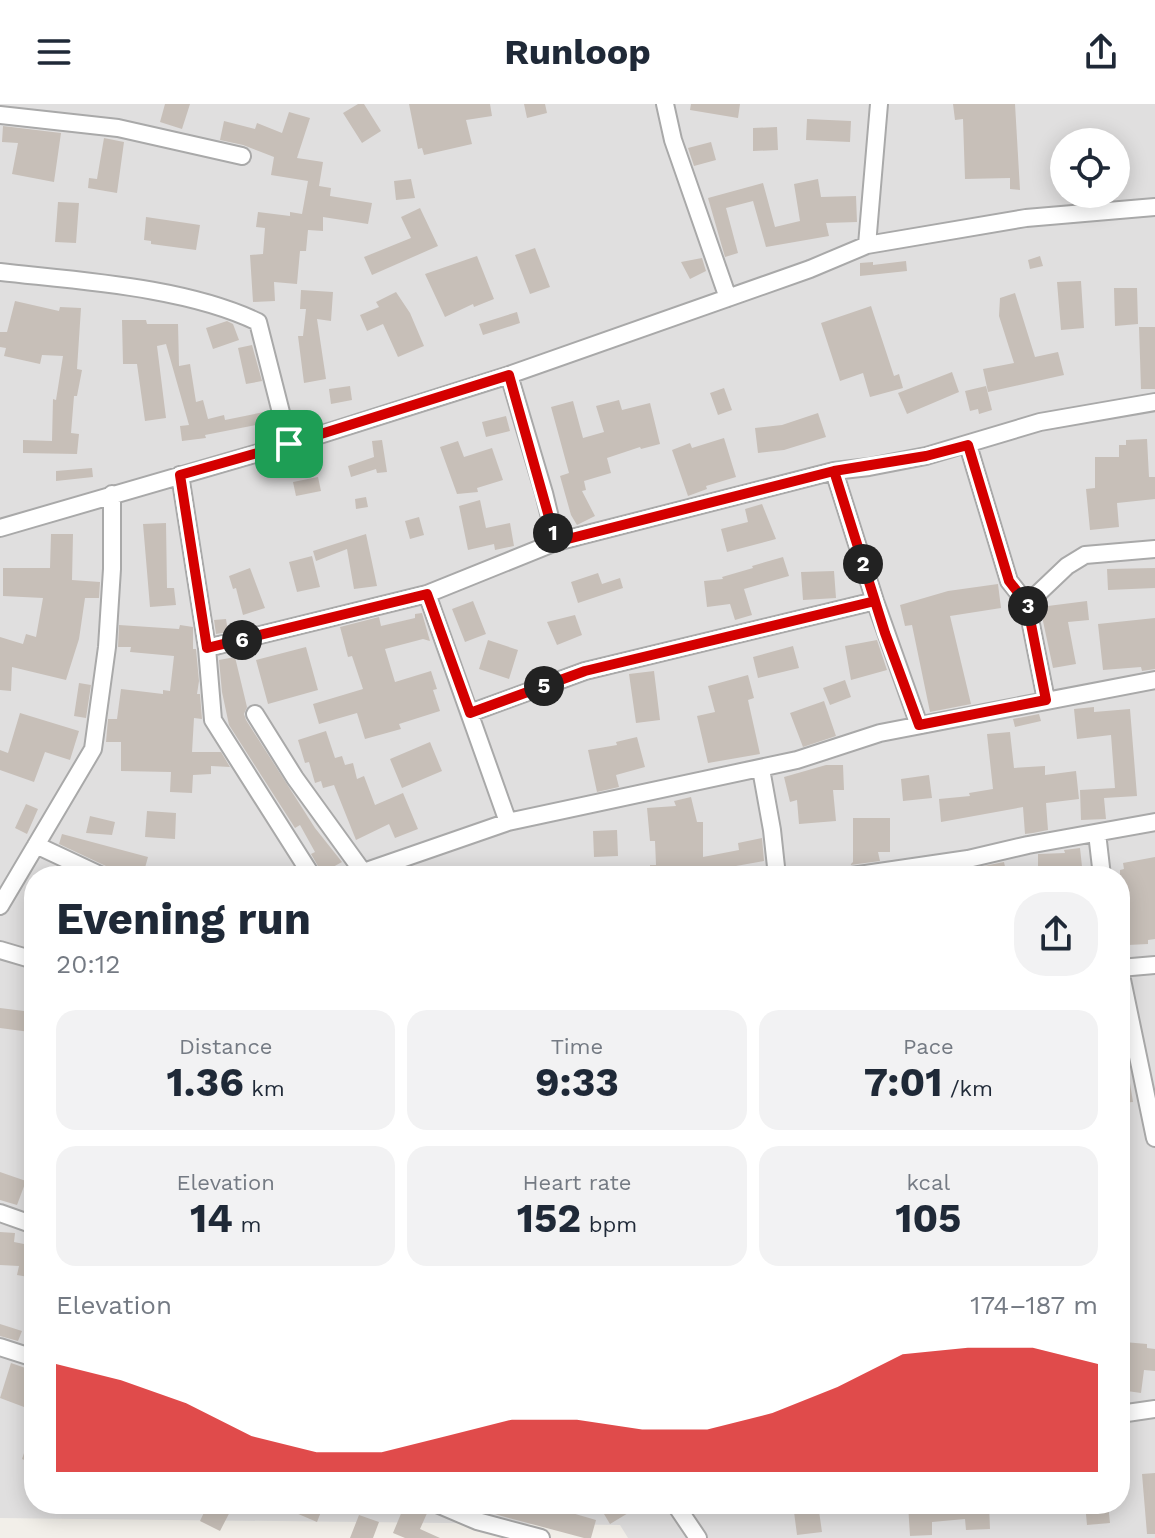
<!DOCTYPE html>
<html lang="en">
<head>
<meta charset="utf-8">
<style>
	:root { --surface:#fff; --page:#f2f2f3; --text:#1f2937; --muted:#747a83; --accent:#d40000 }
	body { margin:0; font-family:"Work Sans",sans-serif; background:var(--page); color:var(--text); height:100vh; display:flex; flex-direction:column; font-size:30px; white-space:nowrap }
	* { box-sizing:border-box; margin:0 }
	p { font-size:26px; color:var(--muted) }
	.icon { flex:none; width:44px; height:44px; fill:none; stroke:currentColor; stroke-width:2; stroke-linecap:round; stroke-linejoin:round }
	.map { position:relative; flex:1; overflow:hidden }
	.sheet { position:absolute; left:24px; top:762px; width:1106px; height:648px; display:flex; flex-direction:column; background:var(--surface); border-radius:32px; box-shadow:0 4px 20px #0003 }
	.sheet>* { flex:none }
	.tools { position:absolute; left:1050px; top:24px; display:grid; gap:16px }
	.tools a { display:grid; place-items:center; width:80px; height:80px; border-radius:50%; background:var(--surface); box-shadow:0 4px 20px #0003; font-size:40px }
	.pin { position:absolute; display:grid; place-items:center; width:68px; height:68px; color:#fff; margin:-34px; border-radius:16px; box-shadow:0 4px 12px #0006 }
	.km { position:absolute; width:40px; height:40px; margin:-20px; border-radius:50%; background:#222; color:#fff; font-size:22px; line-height:40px; text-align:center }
	.round { display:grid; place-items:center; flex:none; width:84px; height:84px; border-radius:32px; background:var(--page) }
	.head { display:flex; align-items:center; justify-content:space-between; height:136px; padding:0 32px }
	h1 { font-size:44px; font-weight:700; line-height:60px }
	.figures { display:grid; grid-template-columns:repeat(3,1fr); gap:12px; height:136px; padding:8px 32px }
	.figures div { display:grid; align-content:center; border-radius:20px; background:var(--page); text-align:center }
	.figures b { font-size:40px; font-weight:700 }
	.figures small { font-size:22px; font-weight:400 }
	.figures p { font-size:22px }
	.chart { height:224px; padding:16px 32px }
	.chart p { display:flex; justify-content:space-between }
	.chart svg { width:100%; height:144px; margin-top:8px; fill:var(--accent); opacity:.7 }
	header { display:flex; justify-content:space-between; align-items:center; height:104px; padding:0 32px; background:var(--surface); font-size:36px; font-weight:700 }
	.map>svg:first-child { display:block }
	.residential { fill:#e0dfdf; fill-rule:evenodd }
	.building { fill:#c7bfb8 }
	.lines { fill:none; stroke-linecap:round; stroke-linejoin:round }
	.minor-casing { stroke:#a9a9a9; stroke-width:20 }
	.minor { stroke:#fff; stroke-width:16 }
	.route-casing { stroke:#fff; stroke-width:16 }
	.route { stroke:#d40000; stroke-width:10 }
</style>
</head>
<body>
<header><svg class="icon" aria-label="menu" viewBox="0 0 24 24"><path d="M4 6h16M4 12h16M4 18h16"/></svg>Runloop<svg class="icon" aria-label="share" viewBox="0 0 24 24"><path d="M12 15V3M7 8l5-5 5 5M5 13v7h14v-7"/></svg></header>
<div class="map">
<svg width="1155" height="1434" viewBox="0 0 1155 1434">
	<rect width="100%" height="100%" fill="#f2efe9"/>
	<!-- residential -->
	<path class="residential" d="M0,0H1155V1434H628L620,1421L0,1414ZM1064,38H1116V90H1064ZM34,772H1120V1400H34Z"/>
	<!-- building -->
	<path class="building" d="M165,0H190L182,25L160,18Z
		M358,0H364L381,27L362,39L343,9Z
		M409,0H490L492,12L466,16L472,40L424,51L422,44L418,45Z
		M524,0H545L547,9L527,14Z
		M691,0H740L738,14L690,6Z
		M953,0H1015L1020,86L1010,85V74L965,75L963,15L955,16Z
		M289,8L310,14L297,54L323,58L319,82L331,84L330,92L372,99L368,120L323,113V127L308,126L306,147H300L297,180L274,178L275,197L253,198L250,151L263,150L265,124L256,123L258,108L290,112V108L302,110L308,77L271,71L274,53L243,41L220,36L224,17L255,25L257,19L282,29Z
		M807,15L851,17L850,38L806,36Z
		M3,22L61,29L54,78L12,70L18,39L2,38Z
		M777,23L778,46L753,47V24Z
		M104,34L124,38L117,89L88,84L89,74L97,75Z
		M711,38L716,56L694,62L688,44Z
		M411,75L415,94L396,96L394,77Z
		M818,75L821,93L856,92L857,118L826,119L829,132L766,143L753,97L726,104L738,149L725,153L708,94L763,79L775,123L800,117L794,80Z
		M58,98L79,99L76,139L55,138Z
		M420,104L438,142L372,171L364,153L411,134L401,113Z
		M146,113L200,121L196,146L151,140V137L144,136Z
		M535,144L550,183L530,190L515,151Z
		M477,152L494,195L474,203L473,200L445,213L425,170Z
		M1040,152L1043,162L1030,165L1028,156Z
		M702,154L706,167L690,175L681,158Z
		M906,157L907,167L860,172V159L873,158V161Z
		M1081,177L1084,224L1061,226L1057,178Z
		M1114,184H1137L1138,220L1115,222Z
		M301,186L333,188L331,217L317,215L326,275L304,279L298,232H303L306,205H300Z
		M396,188L410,209L424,242L398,253L383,220L367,227L360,211L379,203L376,198Z
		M1015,189L1035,253L1058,248L1064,271L988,288L983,265L1014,259L999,212L1000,194Z
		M15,197L59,207L60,203L81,204L77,265L82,266L77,292H74L71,329L79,330L77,350L23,349V336L52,337L53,295L56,296L63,252L42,251L40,260L4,252L6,244L0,243V228H7Z
		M871,202L894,272L899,270L903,284L870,293L863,269L840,277L821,219Z
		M517,208L520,219L483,231L479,220Z
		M122,216H146L147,220H178L179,262L190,260L196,298L203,296L208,315L224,311L225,316L264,308L266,319L205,331L206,334L182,337L180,322L189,321L166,240L157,242L166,314L145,317L137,260H123Z
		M227,217L233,220L239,236L213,245L206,224Z
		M1139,223H1155V285H1141Z
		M252,241L262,277L246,280L238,244Z
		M952,268L959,288L907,310L898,289Z
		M350,282L352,296L331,300L329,285Z
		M986,282L992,306L979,310L978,305L970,307L965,287Z
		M724,284L732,306L718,311L710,289Z
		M619,296L622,306L650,299L660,340L641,345L640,343L607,354L611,369L584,377L586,386L582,387L595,412L577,421L571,411L560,372L569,369L551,303L573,297L583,334L604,328L596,302Z
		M818,309L826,333L784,346L758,349L755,324L782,321Z
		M506,312L510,327L486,333L482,318Z
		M724,334L736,373L706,382L707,385L688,392L672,346L690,339L692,344Z
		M1147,335L1149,373H1155V395L1117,399L1119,423L1090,426L1086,385L1095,384V353H1119V341H1126V336Z
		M382,336L387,368L377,369L376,365L351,373L348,362L374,353L372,337Z
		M458,337L464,353L492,344L503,376L477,384L478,388L457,390L440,343Z
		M92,364L93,373L56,377V367Z
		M318,373L321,387L296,392L293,378Z
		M366,393L368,403L356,405L355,395Z
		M480,396L486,424L510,419L514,442L495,446L494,440L468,446L459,402Z
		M762,400L776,435L727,448L721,425L748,418L745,405Z
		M419,413L424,431L410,435L405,417Z
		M166,419L167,484H174L176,501L150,503L143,420Z
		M51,430H73L72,476L100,478L99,494H85L79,535L66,576L12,563L11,587L0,586V533L23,540L26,530L36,533L43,494L3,492V464H50Z
		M366,430L377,482L354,485L347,445L316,457L313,447Z
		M312,452L320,483L297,488L289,458Z
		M783,453L789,472L744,485L752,511L735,516L730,500L707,503L704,477L723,475L722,473L753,464L752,462Z
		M250,464L265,504L243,511L236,484L233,485L229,472Z
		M1155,464V484L1108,486L1107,465Z
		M834,467L836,494L803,496L801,468Z
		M598,469L602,480L620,474L623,484L578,499L571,478Z
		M998,480L1001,504L950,512L971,600L930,608L912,521L905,522L900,501L948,487Z
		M473,497L486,530L465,538L452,505Z
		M1087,497L1089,516L1068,518L1076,560L1053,564L1040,503Z
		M422,509L430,537L423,535L385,545L395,578L431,567L437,585L433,586L440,607L399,620L401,625L365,635L357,609L319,620L313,600L363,585L352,552L348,553L340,523L379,513L381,522L415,514V510Z
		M575,511L582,531L557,541L547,518Z
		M1155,514V565L1142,567L1141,563L1103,566L1098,520Z
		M226,515L228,528L216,530L214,516Z
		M119,521L179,525L180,521L193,523V545H196L199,577L197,590H200L202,615L194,614L192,648H221L230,663L211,662V670L193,671L192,689L170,688L171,668L121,667V638H106L108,615H117L121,585L163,590V586L170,587L174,552L130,548L131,543H118Z
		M488,536L518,546L509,575L479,565Z
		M877,536L887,566L851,576L845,542Z
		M793,542L799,564L758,574L753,553Z
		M306,543L318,586L268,600L256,556Z
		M235,553L247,603L244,610L246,616L315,724L342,758L322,769L311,750L315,748L300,721L295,724L229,621L222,588L219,556Z
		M654,567L660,616L636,619L629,570Z
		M748,571L754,594L748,596L760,650L708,659L697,612L715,608L708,582Z
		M845,576L851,593L830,601L823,584Z
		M79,579L91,581L86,614L74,612Z
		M824,597L836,632L803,643L790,609Z
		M1094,603V608L1130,605L1137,692L1104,694L1106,715L1081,716L1080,686L1115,684L1111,631L1077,635L1074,605Z
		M20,609L79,627L70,656L45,648L34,678L0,666V646L8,649Z
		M1039,610L1041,617L1015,623L1013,615Z
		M326,627L335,654L342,652L345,661L353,659L357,675L364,672L375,701L403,689L418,725L395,734L389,720L356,736L334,681L323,684L321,677L315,679L309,658L305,659L298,636Z
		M1010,628L1014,664L1045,662V671L1076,667L1079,695L1046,699L1048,726L1033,729L1025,730L1023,703L941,718L939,695L970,692L969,689L993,685L987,630Z
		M637,633L645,663L616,671L619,683L597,688L588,646L617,641L616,638Z
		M430,638L442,667L402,684L390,655Z
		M826,661H843L844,686H833L836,717L799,720L797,696L790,698L784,673Z
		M929,671L932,694L903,697L901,675Z
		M691,693L697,718H703V753L739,746L738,739L762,734L764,757L736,762L738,772H650V761H656L655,737H650L647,704L676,702L674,697Z
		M26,700L38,705L27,730L15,724Z
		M147,707L176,709L175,735L145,733Z
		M90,712L115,718L112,731L86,729Z
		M853,714H890V748H878L880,757L850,761L853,758Z
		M617,726L618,752L594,753L593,727Z
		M62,730L148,753L143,771L108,763L59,740Z
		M1080,744L1083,772H1070L1069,765H1038V750L1065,749L1064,746Z
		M1155,753V835L1148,836V840L1128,841L1123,792L1120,793V766L1124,765L1123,759Z
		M1004,758L1007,772H986L984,762Z
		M0,904L32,908L30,928L0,924Z
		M1120,942H1124L1133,998L1120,999Z
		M1120,1008H1128L1130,1038H1120Z
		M0,1068L26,1077L17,1101L0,1096Z
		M0,1128L15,1129L14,1138L34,1142V1174L17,1171L19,1162L0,1161Z
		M0,1220L22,1227L18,1237L0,1232Z
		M1124,1238L1147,1240V1244L1155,1245V1267L1144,1266L1141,1289L1120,1286Z
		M11,1259L34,1267V1276L24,1303L0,1294Z
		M32,1326H34V1360L22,1355Z
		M1155,1369V1430H1147L1142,1370Z
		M208,1400H234L220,1427L200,1417Z
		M300,1400H324L317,1418L296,1409Z
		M405,1400L428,1407L420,1425L440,1434H405L393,1429Z
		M493,1400H567L565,1407L596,1416L591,1434H584L498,1411L490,1408Z
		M598,1400H643L610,1420Z
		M793,1400H818L822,1428L797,1431Z
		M908,1400H989L990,1425L966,1426L965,1415L932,1418V1431L910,1432Z
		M1085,1400H1108L1110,1419L1087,1421Z
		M359,1411L379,1418L373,1434H350Z"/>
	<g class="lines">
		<!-- minor casing -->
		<g class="minor-casing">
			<path id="minor" d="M665,0L673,36L728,194
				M0,11L118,24L242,52
				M867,141L879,0
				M0,168C80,177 186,183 258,218L289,340
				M968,341L1009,477L1027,500L1046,596
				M834,367L875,497L919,621
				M180,371L207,544L213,616L312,772
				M0,424L313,333L509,271L810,165L867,141L1026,114L1155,103
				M556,438L834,367L869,363L926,352L1040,318L1155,298
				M427,490L508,718
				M1027,500L1067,462L1085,451L1155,445
				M207,544L427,490L556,438L544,389L509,271
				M470,609L585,567L875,497
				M255,610L295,674L363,768
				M761,665L772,726L777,772
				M1097,729L1102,772
				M36,741L102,772
				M352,772L508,718L797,656L880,629L1155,576
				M852,772L968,755L1028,741L1155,718
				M0,802L93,645L107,543L112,465V390
				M0,846L34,856
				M1120,864L1155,861
				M1120,866L1155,1034
				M0,1109L34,1121
				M0,1243L34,1254
				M1120,1310L1155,1305
				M437,1400L477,1417L541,1434
				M675,1400L698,1434"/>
		</g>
		<!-- minor -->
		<use href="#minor" class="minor"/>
	</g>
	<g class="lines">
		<!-- route casing -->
		<g class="route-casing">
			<path id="route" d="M289,340L509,271L556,438L834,367L885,529L919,621L1046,596L1027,500L1009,477L968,341L926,352L834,367L875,497L585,567L470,609L427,490L207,544L180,371L289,340"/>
		</g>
		<!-- route -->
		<use href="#route" class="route"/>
	</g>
</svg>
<div class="tools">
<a><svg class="icon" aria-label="locate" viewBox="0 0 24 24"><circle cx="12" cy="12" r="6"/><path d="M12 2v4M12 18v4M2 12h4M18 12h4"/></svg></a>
</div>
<div class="pin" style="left:289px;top:340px;background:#1e9e55"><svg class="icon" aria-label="arrive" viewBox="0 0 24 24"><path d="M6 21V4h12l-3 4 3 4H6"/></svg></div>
<b class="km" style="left:553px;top:429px">1</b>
<b class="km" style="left:863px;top:460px">2</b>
<b class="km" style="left:1028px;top:502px">3</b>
<b class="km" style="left:544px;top:582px">5</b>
<b class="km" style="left:242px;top:536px">6</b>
<section class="sheet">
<div class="head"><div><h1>Evening run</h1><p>20:12</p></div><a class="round"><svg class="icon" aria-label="share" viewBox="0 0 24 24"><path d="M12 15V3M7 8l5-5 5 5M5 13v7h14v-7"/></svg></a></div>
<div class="figures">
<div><p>Distance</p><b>1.36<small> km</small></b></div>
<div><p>Time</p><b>9:33</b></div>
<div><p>Pace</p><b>7:01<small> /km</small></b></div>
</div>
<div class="figures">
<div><p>Elevation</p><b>14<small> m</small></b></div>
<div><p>Heart rate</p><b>152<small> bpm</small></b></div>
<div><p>kcal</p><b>105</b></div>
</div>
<div class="chart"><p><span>Elevation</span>174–187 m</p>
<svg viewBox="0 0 160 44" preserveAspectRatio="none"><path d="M0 44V11L10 16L20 23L30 33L40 38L50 38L60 33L70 28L80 28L90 31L100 31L110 26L120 18L130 8L140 6L150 6L160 11V44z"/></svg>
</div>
</section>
</div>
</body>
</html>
